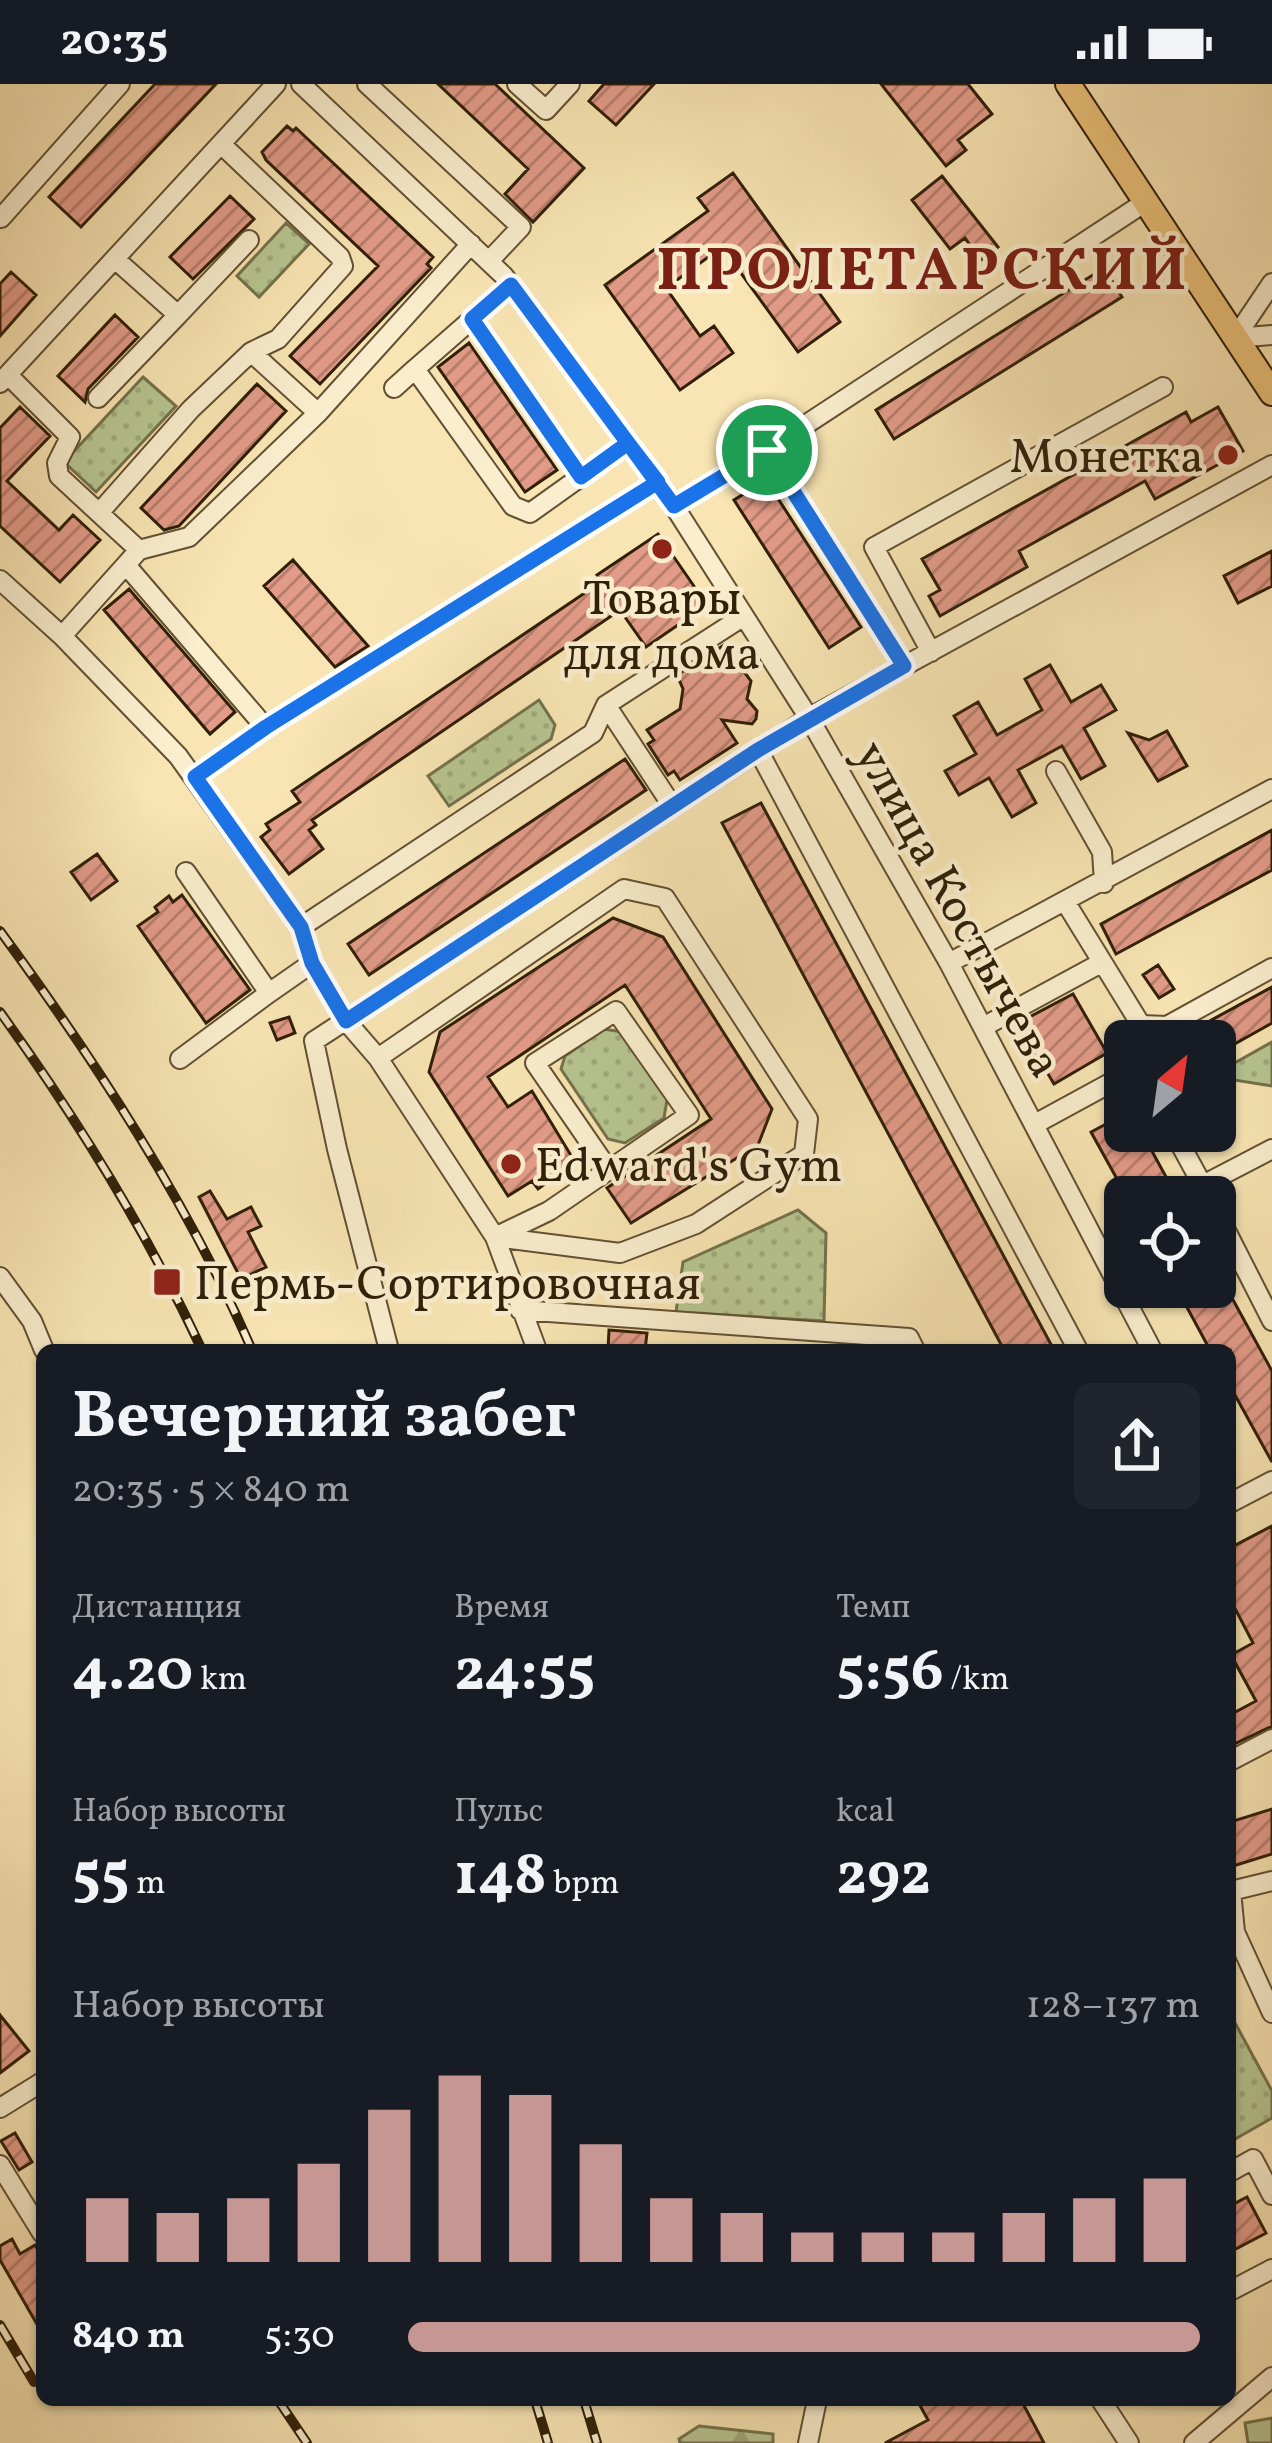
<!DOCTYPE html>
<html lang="ru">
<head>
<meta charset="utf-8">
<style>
	:root { --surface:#171b24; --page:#20242c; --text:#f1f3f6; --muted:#9ea1a6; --accent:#c59692 }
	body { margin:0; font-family:Vollkorn,serif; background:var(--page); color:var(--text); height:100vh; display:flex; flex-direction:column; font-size:45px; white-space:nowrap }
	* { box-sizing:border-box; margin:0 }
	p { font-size:39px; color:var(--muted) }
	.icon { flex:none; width:66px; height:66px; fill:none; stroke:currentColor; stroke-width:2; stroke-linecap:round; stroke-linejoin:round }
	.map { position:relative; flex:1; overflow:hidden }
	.panel { position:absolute; left:36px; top:1260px; width:1200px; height:1062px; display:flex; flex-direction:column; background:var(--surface); border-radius:18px; box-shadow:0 3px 9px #0004 }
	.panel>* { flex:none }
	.needle { width:78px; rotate:29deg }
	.controls { position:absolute; left:1104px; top:936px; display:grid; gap:24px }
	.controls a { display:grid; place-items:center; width:132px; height:132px; border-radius:18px; background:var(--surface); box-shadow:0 3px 9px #0004; font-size:60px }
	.pin { position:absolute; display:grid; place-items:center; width:102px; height:102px; color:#fff; margin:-51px; border:6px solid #fff; border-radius:50%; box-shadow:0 3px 12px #0007 }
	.round { display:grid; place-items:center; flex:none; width:126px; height:126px; border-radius:18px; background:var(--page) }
	.headline { display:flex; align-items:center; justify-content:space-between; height:204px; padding:0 36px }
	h1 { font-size:66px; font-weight:700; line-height:90px }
	.metrics { display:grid; grid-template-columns:repeat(3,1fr); gap:18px; height:204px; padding:12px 36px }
	.metrics div { display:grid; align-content:center }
	.metrics b { font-size:60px; font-weight:700 }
	.metrics small { font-size:33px; font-weight:400 }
	.metrics p { font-size:33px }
	.chart { height:336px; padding:24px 36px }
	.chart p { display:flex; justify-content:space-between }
	.chart svg { width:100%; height:216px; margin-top:12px; stroke:var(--accent); stroke-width:6 }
	ul { padding:0 36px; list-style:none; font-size:39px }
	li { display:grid; grid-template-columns:192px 144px 1fr; align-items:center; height:90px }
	li i { height:30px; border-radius:15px; background:var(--accent) }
	.status { display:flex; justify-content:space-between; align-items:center; height:84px; padding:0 60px; background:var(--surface); direction:ltr }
	.status svg { height:33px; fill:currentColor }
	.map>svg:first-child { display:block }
	.grass { fill:url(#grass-dots); stroke:#74724c; stroke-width:3 }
	.forest { fill:url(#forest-firs); stroke:#74724c; stroke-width:3 }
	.pitch { fill:#b7c691; stroke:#74724c; stroke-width:3 }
	.building { fill:url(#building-hatch); stroke:#301f08; stroke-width:3 }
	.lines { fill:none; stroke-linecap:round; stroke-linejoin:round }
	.minor-casing { stroke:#625033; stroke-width:22 }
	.major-casing { stroke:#301f08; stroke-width:28 }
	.minor { stroke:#faeece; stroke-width:18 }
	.major { stroke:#ecc27a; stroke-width:24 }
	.rail-casing { stroke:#301f08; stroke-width:10 }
	.rail { stroke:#faeece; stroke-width:6; stroke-dasharray:18; stroke-linecap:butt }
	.route-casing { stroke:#fff; stroke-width:24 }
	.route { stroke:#1a73e8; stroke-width:15 }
	.poi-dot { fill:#8f2418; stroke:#faeece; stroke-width:4.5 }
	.labels { text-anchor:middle; stroke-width:9; stroke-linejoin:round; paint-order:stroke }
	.poi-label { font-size:48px; fill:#301f08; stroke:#faeece; text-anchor:start }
	.street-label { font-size:48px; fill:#301f08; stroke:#faeece }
	.district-label { font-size:60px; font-weight:bold; letter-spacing:3px; fill:#7a1f14; stroke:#faeece }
</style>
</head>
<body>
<div class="status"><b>20:35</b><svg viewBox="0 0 49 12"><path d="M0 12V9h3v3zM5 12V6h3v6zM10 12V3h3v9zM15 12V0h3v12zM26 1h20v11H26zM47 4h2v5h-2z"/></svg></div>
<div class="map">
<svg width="1272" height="2359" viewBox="0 0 1272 2359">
	<defs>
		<pattern id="grass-dots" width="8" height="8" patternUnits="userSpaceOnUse" patternTransform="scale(3)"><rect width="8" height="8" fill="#b7c691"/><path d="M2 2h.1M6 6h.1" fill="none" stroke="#9eaa7c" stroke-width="1.8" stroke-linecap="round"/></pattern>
		<pattern id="forest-firs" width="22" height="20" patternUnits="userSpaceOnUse" patternTransform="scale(3)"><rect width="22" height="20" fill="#b7c691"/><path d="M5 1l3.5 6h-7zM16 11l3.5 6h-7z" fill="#9eaa7c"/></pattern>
		<pattern id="building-hatch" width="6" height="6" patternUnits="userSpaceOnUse" patternTransform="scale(3)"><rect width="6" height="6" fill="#e29b88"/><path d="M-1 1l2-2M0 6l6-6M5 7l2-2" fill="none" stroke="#b87e6d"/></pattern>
	</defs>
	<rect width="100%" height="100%" fill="#f8e5b3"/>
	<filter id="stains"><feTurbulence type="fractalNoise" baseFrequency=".00167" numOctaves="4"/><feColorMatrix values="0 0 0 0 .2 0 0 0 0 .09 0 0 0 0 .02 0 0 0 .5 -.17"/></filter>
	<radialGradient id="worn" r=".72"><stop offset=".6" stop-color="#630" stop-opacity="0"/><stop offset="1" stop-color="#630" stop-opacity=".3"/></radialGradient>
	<!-- grass -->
	<path class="grass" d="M286,139L309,160L259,213L237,192Z
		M143,293L176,322L96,408L64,378Z
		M539,616L555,641L551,655L449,722L428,692Z
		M604,945L622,948L668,1010L664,1034L625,1059L608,1055L561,985L565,972Z
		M1272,958V1002L1234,996L1231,981Z
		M798,1126L826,1149L824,1237L676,1228L683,1178Z
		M1234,1937L1272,2007V2034L1230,2058V1940Z"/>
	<!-- forest -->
	<path class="forest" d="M699,2342L773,2350V2359H680L679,2355Z"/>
	<!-- pitch -->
	<path class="pitch" d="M1272,2334V2359H1248L1245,2339Z"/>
	<!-- building -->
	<path class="building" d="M155,0H216L81,143L49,113Z
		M438,0H495L584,84L533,138L505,110L528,85Z
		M604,0H654L616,41L589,17Z
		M881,0H968L992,30L958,56L966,66L946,82Z
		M287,42L293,47L296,44L433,173L427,180L431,184L320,300L290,272L378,182L266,76L262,68Z
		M733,89L840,238L798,268L722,163L666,204L700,252L714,242L733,269L680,306L605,201L708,127L698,114Z
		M942,92L998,163L981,176L965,154L950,165L912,116Z
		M230,112L254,135L193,195L170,173Z
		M1104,184L1122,213L894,355L876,326Z
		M11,188L36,211L0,252V200Z
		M115,231L138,253L88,305L85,318L58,292Z
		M469,259L557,386L525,408L438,283Z
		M257,300L286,327L179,442L164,446L141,424Z
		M20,323L50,352L7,397L59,446L73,431L100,456L60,498L0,442V344Z
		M1218,323L1243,367L1155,415L1145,397L1019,467L1027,483L940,532L929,512L940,506L922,475L1186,328L1191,338Z
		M766,396L861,543L829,564L734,416Z
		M658,450L707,521L646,563L620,526L312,736L316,741L309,746L323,765L289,790L261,753L270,746L266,740L300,718L292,707L601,498L597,491Z
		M1272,467V502L1238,519L1224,492Z
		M293,476L368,562L335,583L264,502Z
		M129,505L235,628L210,650L104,526Z
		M724,561L751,597L747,615L757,627L756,635L752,640L722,636L737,659L680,696L674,687L668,691L648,660L654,656L647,646L680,625L683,605L677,591Z
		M1050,581L1071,618L1101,601L1116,626L1084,644L1105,682L1081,695L1062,662L1018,686L1036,719L1012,733L989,694L959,711L945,687L976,670L954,632L978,618L997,651L1042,626L1025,595Z
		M1167,647L1187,682L1158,697L1128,649L1149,656Z
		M625,675L646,706L369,891L348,860Z
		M761,719L1054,1266H1004L722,739Z
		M1272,746V786L1116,870L1101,840Z
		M97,770L117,797L91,816L71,788Z
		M182,811L250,906L206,939L138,842L158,828L155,823L169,812L173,818Z
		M613,834L663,853L772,1025L758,1061L631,1139L607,1104L711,1035L625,901L488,993L508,1023L532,1007L575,1078L538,1105L532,1097L508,1112L429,988L440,948Z
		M1158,881L1174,905L1159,914L1143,891Z
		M1272,903V939L1215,971V957H1173Z
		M1073,910L1107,969L1054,1000L1018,939Z
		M289,933L295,949L277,956L270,939Z
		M1125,1030V1047H1141L1177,1113H1127L1091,1048Z
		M210,1107L227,1135L251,1123L261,1142L248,1148L266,1183L241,1195L199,1113Z
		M1176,1203H1226L1272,1287V1378L1230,1302V1266H1210Z
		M609,1246L647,1249L645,1266H608Z
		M1272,1442V1642L1230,1662V1631L1256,1617L1231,1571L1253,1559L1230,1515V1464Z
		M1272,1725V1770L1230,1783V1738Z
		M0,1931L29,1967L0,1989Z
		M15,2049L32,2078L19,2086L1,2057Z
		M1247,2113L1266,2149L1230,2168V2122Z
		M12,2155L20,2170L35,2161L42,2173V2249L0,2176V2162Z
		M917,2316H1021L1044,2359H885L928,2336Z"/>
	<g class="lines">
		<!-- minor casing -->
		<g class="minor-casing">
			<path id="minor" d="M301,0L504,192L674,422L809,634L949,879L1152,1266
				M367,0L521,143L489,177
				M517,0L546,26L570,0
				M221,60L340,173L343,182L278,255L251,268
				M1,134L120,0
				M115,175L178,231L249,156
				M511,201L415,285L513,422L530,429L628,359
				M472,235L581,393
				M1235,254L1272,199
				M1235,254L1272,251
				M8,291L70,353L57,379L59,392L139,466L62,552
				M0,299L276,0
				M394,304L415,285
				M98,314L178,231
				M767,366L904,582
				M674,422L767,366L1147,117
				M99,429L191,325L251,268L318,329L471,160
				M139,466L189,453L318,329
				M126,481L265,643
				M0,496L62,552L178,672L301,843L312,879L346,937L378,974L495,1153L537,1266
				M931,568L874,463L1163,303
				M758,666L1078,1266
				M1056,687L1102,768L1104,799
				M195,693L265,643L658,398
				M673,723L606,621L744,532
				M186,788L269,909L312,879
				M1066,819L1141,941L1138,957
				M301,843L593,649L606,621
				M949,879L1272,705
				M1141,941L1167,942L1272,884
				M983,943L1101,879
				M378,974L624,805L665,814L808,1035L804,1070L696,1140L620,1169L495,1153
				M180,975L269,909
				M1035,1040L1125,991
				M1173,1047L1209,1113
				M1203,1101L1272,1065
				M1215,1125L1272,1237
				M495,1153L549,1127L689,1031L616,927L535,979L608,1085
				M0,1193L32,1237L44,1266
				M520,1226L909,1254L915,1266
				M389,1266L337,1065L314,957L809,634L1272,381
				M1230,1419L1272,1397
				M1230,1677L1272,1655
				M1272,1797L1231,1807L1235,1848L1272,1929
				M0,2024L42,1998
				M0,2081L42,2149
				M1230,2088L1253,2075L1272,2111
				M1230,2207L1272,2185
				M1101,2316L1129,2359
				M808,2359L817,2316
				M1194,2359L1272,2293"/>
		</g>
		<!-- major casing -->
		<g class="major-casing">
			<path id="major" d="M1068,0L1272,309"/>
		</g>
		<!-- minor -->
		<use href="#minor" class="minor"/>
		<!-- major -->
		<use href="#major" class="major"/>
		<!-- rail casing -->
		<g class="rail-casing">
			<path id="rail" d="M0,847C96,978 187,1117 252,1266
				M0,928C77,1035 146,1146 202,1266
				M0,2241L34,2298
				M278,2316L307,2359
				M535,2316L548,2359
				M584,2316L597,2359"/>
		</g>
		<!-- rail -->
		<use href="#rail" class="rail"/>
	</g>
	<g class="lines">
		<!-- route casing -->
		<g class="route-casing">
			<path id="route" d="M767,366L674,422L628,359L625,355L511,201L472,235L581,393L628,359L658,398L266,643L195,693L301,843L312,879L346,937L758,666L904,582L767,366"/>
		</g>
		<!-- route -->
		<use href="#route" class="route"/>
	</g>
	<!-- markers -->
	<g class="poi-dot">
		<circle cx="1228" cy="371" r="12"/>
		<circle cx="662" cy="465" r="12"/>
		<circle cx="511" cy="1080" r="12"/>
		<rect x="152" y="1183" width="30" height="30" rx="6"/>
	</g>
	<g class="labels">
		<!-- poi labels -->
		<g class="poi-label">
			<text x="1204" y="388" text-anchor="end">Монетка</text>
			<text x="662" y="530" text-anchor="middle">Товары<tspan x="662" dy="55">для дома</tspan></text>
			<text x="535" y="1097">Edward's Gym</text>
			<text x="194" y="1215">Пермь-Сортировочная</text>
		</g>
		<!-- street labels -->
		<g class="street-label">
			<text transform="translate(960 824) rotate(61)" y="17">улица Костычева</text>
		</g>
		<!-- district labels -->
		<g class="district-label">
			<text x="923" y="205">ПРОЛЕТАРСКИЙ</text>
		</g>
	</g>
	<rect width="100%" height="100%" filter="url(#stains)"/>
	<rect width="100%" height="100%" fill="url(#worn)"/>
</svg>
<div class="controls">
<a><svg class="needle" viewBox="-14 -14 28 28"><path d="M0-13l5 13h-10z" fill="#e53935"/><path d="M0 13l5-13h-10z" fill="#9ea1a6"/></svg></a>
<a><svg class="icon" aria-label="locate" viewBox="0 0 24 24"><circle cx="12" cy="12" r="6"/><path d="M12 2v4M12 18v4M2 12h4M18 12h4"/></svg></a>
</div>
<div class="pin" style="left:767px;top:366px;background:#1e9e55"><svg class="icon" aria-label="arrive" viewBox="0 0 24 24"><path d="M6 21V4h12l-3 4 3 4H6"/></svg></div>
<section class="panel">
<div class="headline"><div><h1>Вечерний забег</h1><p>20:35 · 5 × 840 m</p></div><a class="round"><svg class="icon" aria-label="share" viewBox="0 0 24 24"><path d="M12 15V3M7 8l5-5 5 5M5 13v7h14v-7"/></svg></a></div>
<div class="metrics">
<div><p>Дистанция</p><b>4.20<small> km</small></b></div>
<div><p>Время</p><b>24:55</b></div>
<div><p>Темп</p><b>5:56<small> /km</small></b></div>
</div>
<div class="metrics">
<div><p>Набор высоты</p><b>55<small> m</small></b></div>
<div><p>Пульс</p><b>148<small> bpm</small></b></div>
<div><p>kcal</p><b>292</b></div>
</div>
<div class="chart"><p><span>Набор высоты</span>128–137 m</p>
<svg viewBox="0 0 160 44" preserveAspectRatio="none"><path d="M5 44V31M15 44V34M25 44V31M35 44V24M45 44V13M55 44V6M65 44V10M75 44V20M85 44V31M95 44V34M105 44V38M115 44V38M125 44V38M135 44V34M145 44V31M155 44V27"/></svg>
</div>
<ul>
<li><b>840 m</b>5:30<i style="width:100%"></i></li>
</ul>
</section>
</div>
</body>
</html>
